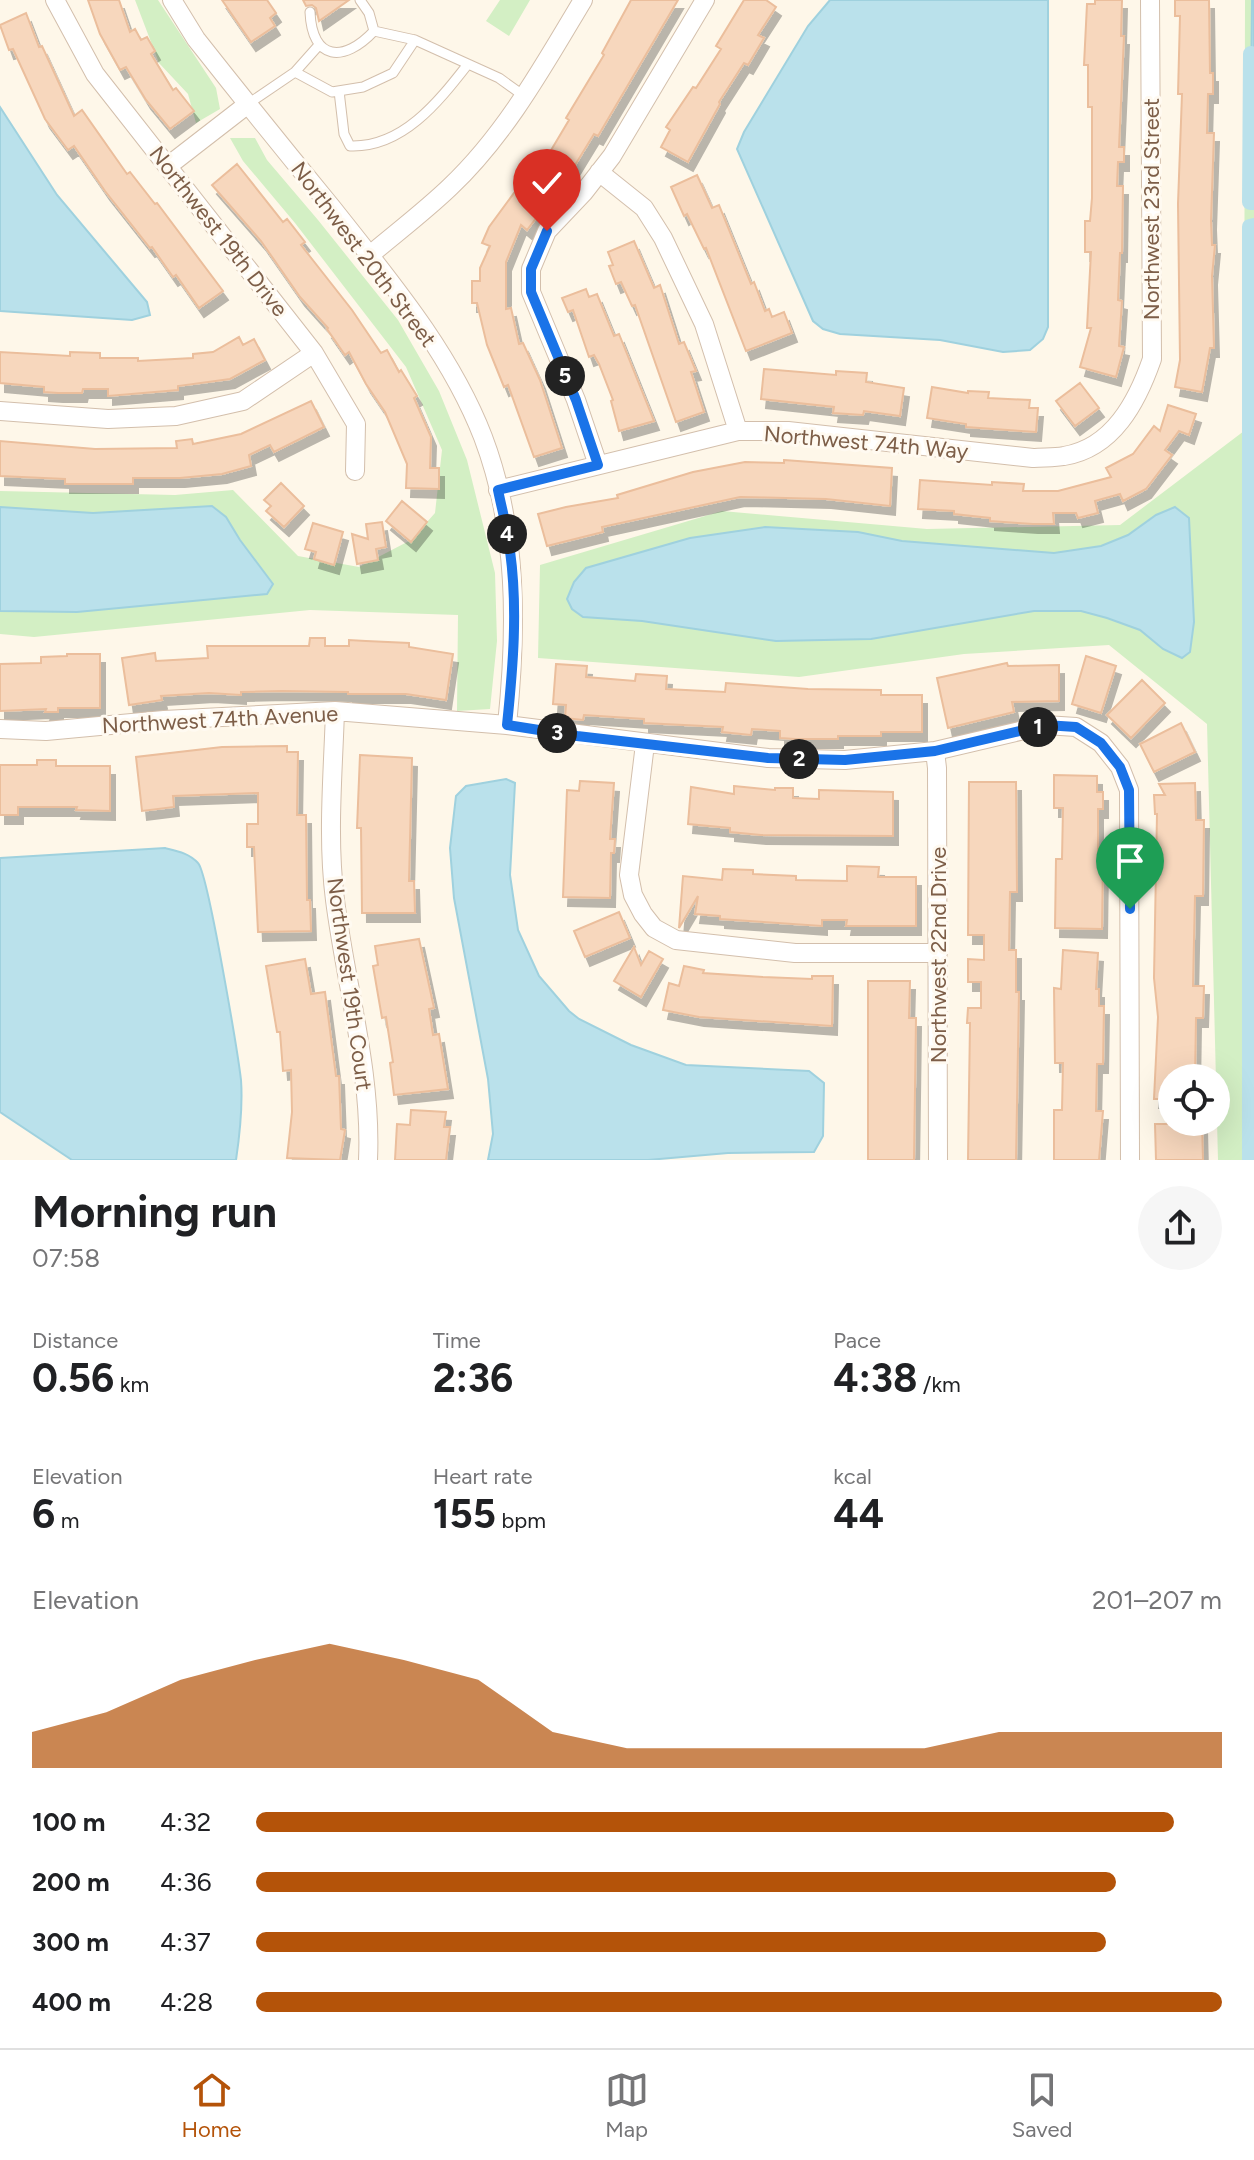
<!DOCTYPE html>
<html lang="en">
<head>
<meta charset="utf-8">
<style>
	:root { --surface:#fff; --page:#f6f6f6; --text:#202124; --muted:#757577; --line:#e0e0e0; --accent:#b45309 }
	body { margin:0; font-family:Figtree,sans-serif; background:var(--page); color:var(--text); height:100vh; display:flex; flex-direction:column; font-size:30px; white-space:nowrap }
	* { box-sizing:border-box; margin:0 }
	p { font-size:26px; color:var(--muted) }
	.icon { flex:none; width:44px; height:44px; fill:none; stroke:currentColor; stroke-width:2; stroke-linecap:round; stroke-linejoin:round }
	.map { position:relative; height:1160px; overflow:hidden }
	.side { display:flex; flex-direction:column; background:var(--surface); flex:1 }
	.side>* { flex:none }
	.buttons { position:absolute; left:1158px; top:1064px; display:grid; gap:16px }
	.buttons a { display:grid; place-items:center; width:72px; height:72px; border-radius:50%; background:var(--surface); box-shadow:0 8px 32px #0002; font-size:40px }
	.pin { position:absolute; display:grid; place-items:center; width:68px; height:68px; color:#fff; margin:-82px -34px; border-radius:50% 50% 50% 0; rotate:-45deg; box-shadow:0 0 8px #0007 }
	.pin .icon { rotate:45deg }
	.km { position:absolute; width:40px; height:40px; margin:-20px; border-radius:50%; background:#222; color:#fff; font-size:22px; line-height:40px; text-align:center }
	.round { display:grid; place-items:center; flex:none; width:84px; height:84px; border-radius:42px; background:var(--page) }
	.headline { display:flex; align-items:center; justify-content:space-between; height:136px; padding:0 32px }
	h1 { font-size:44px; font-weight:700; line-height:60px }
	.figures { display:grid; grid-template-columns:repeat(3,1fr); gap:12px; height:136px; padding:8px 32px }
	.figures div { display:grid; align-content:center }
	.figures b { font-size:40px; font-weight:700 }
	.figures small { font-size:22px; font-weight:400 }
	.figures p { font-size:22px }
	.chart { height:224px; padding:16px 32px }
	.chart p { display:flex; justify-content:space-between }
	.chart svg { width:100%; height:144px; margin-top:8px; fill:var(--accent); opacity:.7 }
	ul { padding:0 32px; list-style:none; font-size:26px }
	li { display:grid; grid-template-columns:128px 96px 1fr; align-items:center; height:60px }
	li i { height:20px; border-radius:10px; background:var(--accent) }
	.tab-bar { display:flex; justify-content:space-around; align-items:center; height:112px; border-top:2px solid var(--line); background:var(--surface); font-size:22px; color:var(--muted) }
	.tab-bar a { display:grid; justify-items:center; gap:4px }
	.tab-bar .current { color:var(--accent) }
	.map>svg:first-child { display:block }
	.green { fill:#d3efc4 }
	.water { fill:#bae1eb; stroke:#9fd1de; stroke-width:2 }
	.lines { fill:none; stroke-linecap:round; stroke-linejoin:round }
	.canal { stroke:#bae1eb; stroke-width:16 }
	.building { fill:#f7d7bd; stroke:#ebbe9c; stroke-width:2; filter:url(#shadow) }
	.lane-casing { stroke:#d3bfac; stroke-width:11 }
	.street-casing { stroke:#d3bfac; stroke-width:20 }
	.lane { stroke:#fff; stroke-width:9 }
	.street { stroke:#fff; stroke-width:18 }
	.route-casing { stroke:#fff; stroke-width:16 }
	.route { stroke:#1a73e8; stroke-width:10 }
	.labels { text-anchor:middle; stroke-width:6; stroke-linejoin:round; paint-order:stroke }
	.street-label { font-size:22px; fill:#7d5e48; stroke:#fffaf1 }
</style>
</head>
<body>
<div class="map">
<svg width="1254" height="1160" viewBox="0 0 1254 1160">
	<defs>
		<filter id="shadow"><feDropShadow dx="5" dy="9" stdDeviation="0" flood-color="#0004"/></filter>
	</defs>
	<rect width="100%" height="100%" fill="#fef7e9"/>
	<!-- green -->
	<path class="green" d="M135,0H158L216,88L220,109L196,123L188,94L159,63Z
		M500,0H530L509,36L486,21Z
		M1245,0H1254V1160H1218L1207,724L1109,645L964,654L799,677L538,658L540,565L722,511L927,529L1120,525L1244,431Z
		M230,138H255L267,160L318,220L398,320L439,391L467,460L495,573L497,641L490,709L457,711L458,615L310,610L34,637L0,634V491L175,495L233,490L298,556L359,567L411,540L435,513L442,450L406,367L295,223L243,161Z"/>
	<!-- water -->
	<path class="water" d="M830,0H1048V327L1043,339L1030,350L1003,352L940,340L840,334L823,329L813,321L737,149L744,132L808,26Z
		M1252,0H1254V202H1250Z
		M0,107L57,195L147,302L150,315L132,320L0,311Z
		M1254,226V1160H1250V227Z
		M212,506L226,517L240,540L273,584L267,594L77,612L0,611V507L93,513Z
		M1175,507L1189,518L1194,622L1190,652L1182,658L1163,649L1140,630L1107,618L1081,611H1034L871,639L776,641L642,621L583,617L572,609L567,599L574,582L586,568L690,538L765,527L858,532L902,541L1054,553L1101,546L1128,535L1156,515Z
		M506,779L515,783L510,875L518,930L539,976L569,1011L579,1019L631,1045L686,1065L809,1071L824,1083L823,1136L814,1152L728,1153L648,1160H488L493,1134L488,1079L454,898L450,848L456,796L466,786Z
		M165,848C177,851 189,853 198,863C208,873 238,1055 241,1080C243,1108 240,1133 236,1160H72L0,1112V858Z"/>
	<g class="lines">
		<!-- canal -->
		<path class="canal" d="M1251,54L1250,202H1254
			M1250,1160V227L1254,226"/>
	</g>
	<!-- building -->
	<path class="building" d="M88,0H119L130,32L135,29L141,40L147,37L155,51L151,54L173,90L176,88L194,111L170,129L146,100L126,67L120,70L100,34Z
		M222,0H267L276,13L270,18L275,26L251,42Z
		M303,0H349L319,21L316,8L312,5L306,6Z
		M631,0H678L598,136L594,134L569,175L527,230L521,225L506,262V309L511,308L519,344L523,343L540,380L562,448L534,457L508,385L504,387L487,345L477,303H472V281H480V268L490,246L482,243L489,227L525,178L522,176L541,152L547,157L569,120L566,118L604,55L602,53Z
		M744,0H766L776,7L758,35L764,38L748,65L744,63L719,102L720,104L688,162L661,147L670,130L666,127L693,87L696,88L721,49L716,46Z
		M1095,0H1122L1121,36H1124L1119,147H1124V162H1118L1117,186H1123L1122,253H1120L1118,300L1122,301L1119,346L1124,347L1116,377L1080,367L1091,328H1087L1091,252H1085V221H1090L1092,198V107H1088V65H1084L1087,4H1095Z
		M1175,0H1209L1210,73H1213V94H1208L1207,133H1214L1211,221L1212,245H1215L1212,276L1214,348H1210L1202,392L1175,387L1180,360L1178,204L1182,94H1178L1180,16H1175Z
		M26,13L39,47L42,46L74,116L82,110L127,174L130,172L155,204L157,203L223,291L199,308L176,275L173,277L152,247L150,248L105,191L74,146L68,150L45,119L13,49L9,50L0,25Z
		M237,164L283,222L287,219L305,242L301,245L352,310L381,353L387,350L399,372L401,370L417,396L414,398L431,437L430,468H439V489L406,488L407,464L385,412L366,384L349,352L345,355L327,329L328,328L300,297L261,241L212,185Z
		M697,175L712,208L719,205L751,284L754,282L765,311L769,309L772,317L784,312L792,333L746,351L706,248L704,249L687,214L684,216L671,187Z
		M634,241L654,288L660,285L679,344L684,342L696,371L691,372L704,412L676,422L635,305L632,306L621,282L616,284L609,266L613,265L608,252Z
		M586,289L589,297L597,294L614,336L619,334L654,421L619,431L611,401L613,400L599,364L594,355L589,357L573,310L568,312L562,298Z
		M239,337L243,345L254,339L265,360L230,379L178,386V390L108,396V389H83L82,393H58L44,392V387L0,383V352L70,356V352L100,353V358H138V361L193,358V354L213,352Z
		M764,369L836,375V371L867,373L866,382L904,388L900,416L864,411L863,415L833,413L834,407L761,399Z
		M1080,383L1099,408L1075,426L1056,401Z
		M932,387L968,393V391L989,392L988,398L1030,400L1029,408H1038L1036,432L966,427V424L927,418Z
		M311,401L324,427L274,452L270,445L249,455L251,466L222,474L180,478H133V484H65V479L0,476V441L95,449L177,448L176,441L192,439L193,444L241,434Z
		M1168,405L1196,414L1189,435L1179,431L1165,450L1172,455L1146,489L1123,501L1120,494L1095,501L1098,513L1078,518L1076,513H1053L1054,524H1033L990,521V518L954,514V511L918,509L920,480L992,485V482L1024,484L1023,491H1058L1111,477L1106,468L1133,454L1154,426L1160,431Z
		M784,460L892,468L890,506L826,499L740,497L602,527L603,532L547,546L538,514L566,507L618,498L617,495L693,472L745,462L784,463Z
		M281,483L304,506L284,527L266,511L271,506L264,500Z
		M402,501L427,522L411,542L386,521Z
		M382,522L386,547L376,549L378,560L357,564L352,534L368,539L366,524Z
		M313,523L343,532L334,565L314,559L316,552L305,549Z
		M310,638H325V646H349V640L366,641L409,643V647L453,654L446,700L406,694H348V692L282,691L241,692V695L209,693L161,696L162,700L129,705L122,658L155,653L156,661L208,658L207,646H309Z
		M67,654H100V708H58V712H45L46,709L0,711V664L41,663V657L67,656Z
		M1086,656L1116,666L1101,713L1072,704Z
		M1007,663L1008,666L1059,665V701L1012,702L1014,712L948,728L937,678Z
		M556,664L587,666L586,677L635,681L636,674L667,676L666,689L725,692L726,683L808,689L881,690V695H922V732H881V736H838V739H795L780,738V731L752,729L751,735L722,732L723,727L644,723V719L584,715L583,720L565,718L566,705L553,704Z
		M1142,680L1165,703L1131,738L1107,715Z
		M1181,723L1195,752L1154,772L1140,744Z
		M287,746V752H298L297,815H306L307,900H310L311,931L258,932L254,847H247V824H258V793L173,796L174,807L142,811L136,757L222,747Z
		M360,755L412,758L409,881H414L415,913H362L361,828H357Z
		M37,760H56V766H110V811L76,810L77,807H18V815H0V765H37Z
		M1054,775L1097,776V792H1103V809H1098V859H1103L1102,929L1055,928L1056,859H1062L1063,808H1054Z
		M580,781L614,783L610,839H615L614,853H611L610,898L563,897L567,790L579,791Z
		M969,782H1016L1017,892H1010L1009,950H1016V992H1019L1016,1160H968L970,1023H967L968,1008H981V982H968V959L984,960V935H968Z
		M1195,783L1196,820H1204L1203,896H1195L1193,986H1204L1203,1018H1196L1195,1078H1172V1099H1154L1158,1017L1154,978L1157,814H1155L1154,795H1165L1159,784Z
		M734,786L775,790V788H793V798L819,799V790L893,792V836L761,835L730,832V828L688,824L691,787L734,794Z
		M847,866L879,867L878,877H916V926H846L847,920H822V926L720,919V916L695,914L698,896L679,928L683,876L722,880L723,869L753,870V874L796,876V880L847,881Z
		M619,912L630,938L585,957L574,931Z
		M419,939L434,1008L429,1009L433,1035L439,1034L448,1089L394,1095L390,1063L393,1062L386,1017L382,1018L373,966L378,965L375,946Z
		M634,947L641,965L649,951L663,959L641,997L614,981Z
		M1063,950L1098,953L1096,989H1099V1006H1104L1103,1064H1097L1096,1111H1103L1099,1160H1054V1110H1062L1063,1063H1055L1054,988L1061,989Z
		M305,959L311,994L325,992L336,1076H339L341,1129L345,1130L340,1160L287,1158L292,1112L291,1070L283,1071L280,1032H277L266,966Z
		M684,966L704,970L703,973L763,977L812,979V976H833L832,1026L699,1017L663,1010L669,983L679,986Z
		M868,981H910L909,1018H916L914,1160H868Z
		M411,1110L446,1112L444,1127H450L446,1160H395L397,1124L410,1125Z
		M1167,1122H1202L1203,1160H1156L1155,1124H1167Z"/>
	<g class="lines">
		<!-- lane casing -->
		<g class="lane-casing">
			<path id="lane" d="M360,0L369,13L374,31
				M310,12C312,61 344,63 374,31
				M374,31L415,40
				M295,72L319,45
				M339,91L344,134L350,146C403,148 439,101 468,64
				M248,104L295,72L332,92L363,87L393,73L415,40L499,78L524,96"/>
		</g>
		<!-- street casing -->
		<g class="street-casing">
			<path id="street" d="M55,0L95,74L314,353L356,424L355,471
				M172,0L196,39C241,96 287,153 333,209C389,280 450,352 483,437C518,529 517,629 507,725
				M168,166L248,104
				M599,172L644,208L663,238L704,324L738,431
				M370,255C396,233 425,211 450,187C506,134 544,65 583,0
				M0,411L108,419L176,416L243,401L314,353
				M598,465L576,400L531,292V269L547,231L584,192L612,156L705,0
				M498,490L738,431H788L1033,458C1043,457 1054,458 1064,456C1113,448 1137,402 1152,359L1150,0
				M335,711C333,774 327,838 335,900C346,987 372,1072 368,1160
				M0,729L46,731L164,720L335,711L507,725L768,758L845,760L935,751L1045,725L1076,727L1101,743L1120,767L1129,790L1130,1160
				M645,744L629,875L633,895L643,914L654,928L676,940L795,953H938
				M935,751L937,768L938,1160"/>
		</g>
		<!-- lane -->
		<use href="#lane" class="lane"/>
		<!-- street -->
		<use href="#street" class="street"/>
	</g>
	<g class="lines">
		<!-- route casing -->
		<g class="route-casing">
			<path id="route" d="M547,231L531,269V292L576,400L598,465L498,490C502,510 508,531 510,551C518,609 513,667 507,725L577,736L768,758L845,760L935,751L1045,725L1076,727L1101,743L1120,767L1129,790L1130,909"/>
		</g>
		<!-- route -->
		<use href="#route" class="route"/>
	</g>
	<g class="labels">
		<!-- street labels -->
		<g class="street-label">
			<text transform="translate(1151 209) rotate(-90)" y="8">Northwest 23rd Street</text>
			<text transform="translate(219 231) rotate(52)" y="8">Northwest 19th Drive</text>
			<text transform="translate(364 254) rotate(53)" y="8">Northwest 20th Street</text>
			<text transform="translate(866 442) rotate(5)" y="8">Northwest 74th Way</text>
			<text transform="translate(220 719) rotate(-3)" y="8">Northwest 74th Avenue</text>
			<text transform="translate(938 955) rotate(-90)" y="8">Northwest 22nd Drive</text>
			<text transform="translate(350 984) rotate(82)" y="8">Northwest 19th Court</text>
		</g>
	</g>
</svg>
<div class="buttons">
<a><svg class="icon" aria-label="locate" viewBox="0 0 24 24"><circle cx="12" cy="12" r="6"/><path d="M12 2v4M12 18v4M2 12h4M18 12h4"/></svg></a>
</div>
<div class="pin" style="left:1130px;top:909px;background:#1e9e55"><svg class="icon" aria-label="arrive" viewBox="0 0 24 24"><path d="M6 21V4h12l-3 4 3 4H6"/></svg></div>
<div class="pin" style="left:547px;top:231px;background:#d93025"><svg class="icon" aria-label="check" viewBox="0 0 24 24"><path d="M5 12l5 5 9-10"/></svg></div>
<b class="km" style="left:1038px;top:727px">1</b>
<b class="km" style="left:799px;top:759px">2</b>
<b class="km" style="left:557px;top:733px">3</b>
<b class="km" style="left:507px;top:534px">4</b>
<b class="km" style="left:565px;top:376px">5</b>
</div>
<section class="side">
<div class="headline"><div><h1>Morning run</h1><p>07:58</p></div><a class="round"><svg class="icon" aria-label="share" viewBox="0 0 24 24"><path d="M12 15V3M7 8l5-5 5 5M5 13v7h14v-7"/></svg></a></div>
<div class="figures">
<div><p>Distance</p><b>0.56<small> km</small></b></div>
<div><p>Time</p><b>2:36</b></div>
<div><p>Pace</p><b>4:38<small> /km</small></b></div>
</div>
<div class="figures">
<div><p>Elevation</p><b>6<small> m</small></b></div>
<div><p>Heart rate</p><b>155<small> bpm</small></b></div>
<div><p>kcal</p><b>44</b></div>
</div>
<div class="chart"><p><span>Elevation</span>201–207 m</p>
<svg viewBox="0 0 160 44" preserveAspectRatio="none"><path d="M0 44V33L10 27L20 17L30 11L40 6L50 11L60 17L70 33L80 38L90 38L100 38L110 38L120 38L130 33L140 33L150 33L160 33V44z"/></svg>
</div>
<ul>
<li><b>100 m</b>4:32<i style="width:95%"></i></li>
<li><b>200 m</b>4:36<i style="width:89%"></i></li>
<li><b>300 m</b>4:37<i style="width:88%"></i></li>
<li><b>400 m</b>4:28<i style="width:100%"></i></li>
</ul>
</section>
<nav class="tab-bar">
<a class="current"><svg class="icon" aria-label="home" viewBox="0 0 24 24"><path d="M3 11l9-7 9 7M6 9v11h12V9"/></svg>Home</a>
<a><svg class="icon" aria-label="map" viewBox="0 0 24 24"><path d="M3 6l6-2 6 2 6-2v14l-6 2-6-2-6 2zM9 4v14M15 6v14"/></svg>Map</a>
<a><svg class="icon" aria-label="saved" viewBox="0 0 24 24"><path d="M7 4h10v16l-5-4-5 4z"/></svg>Saved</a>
</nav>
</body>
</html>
